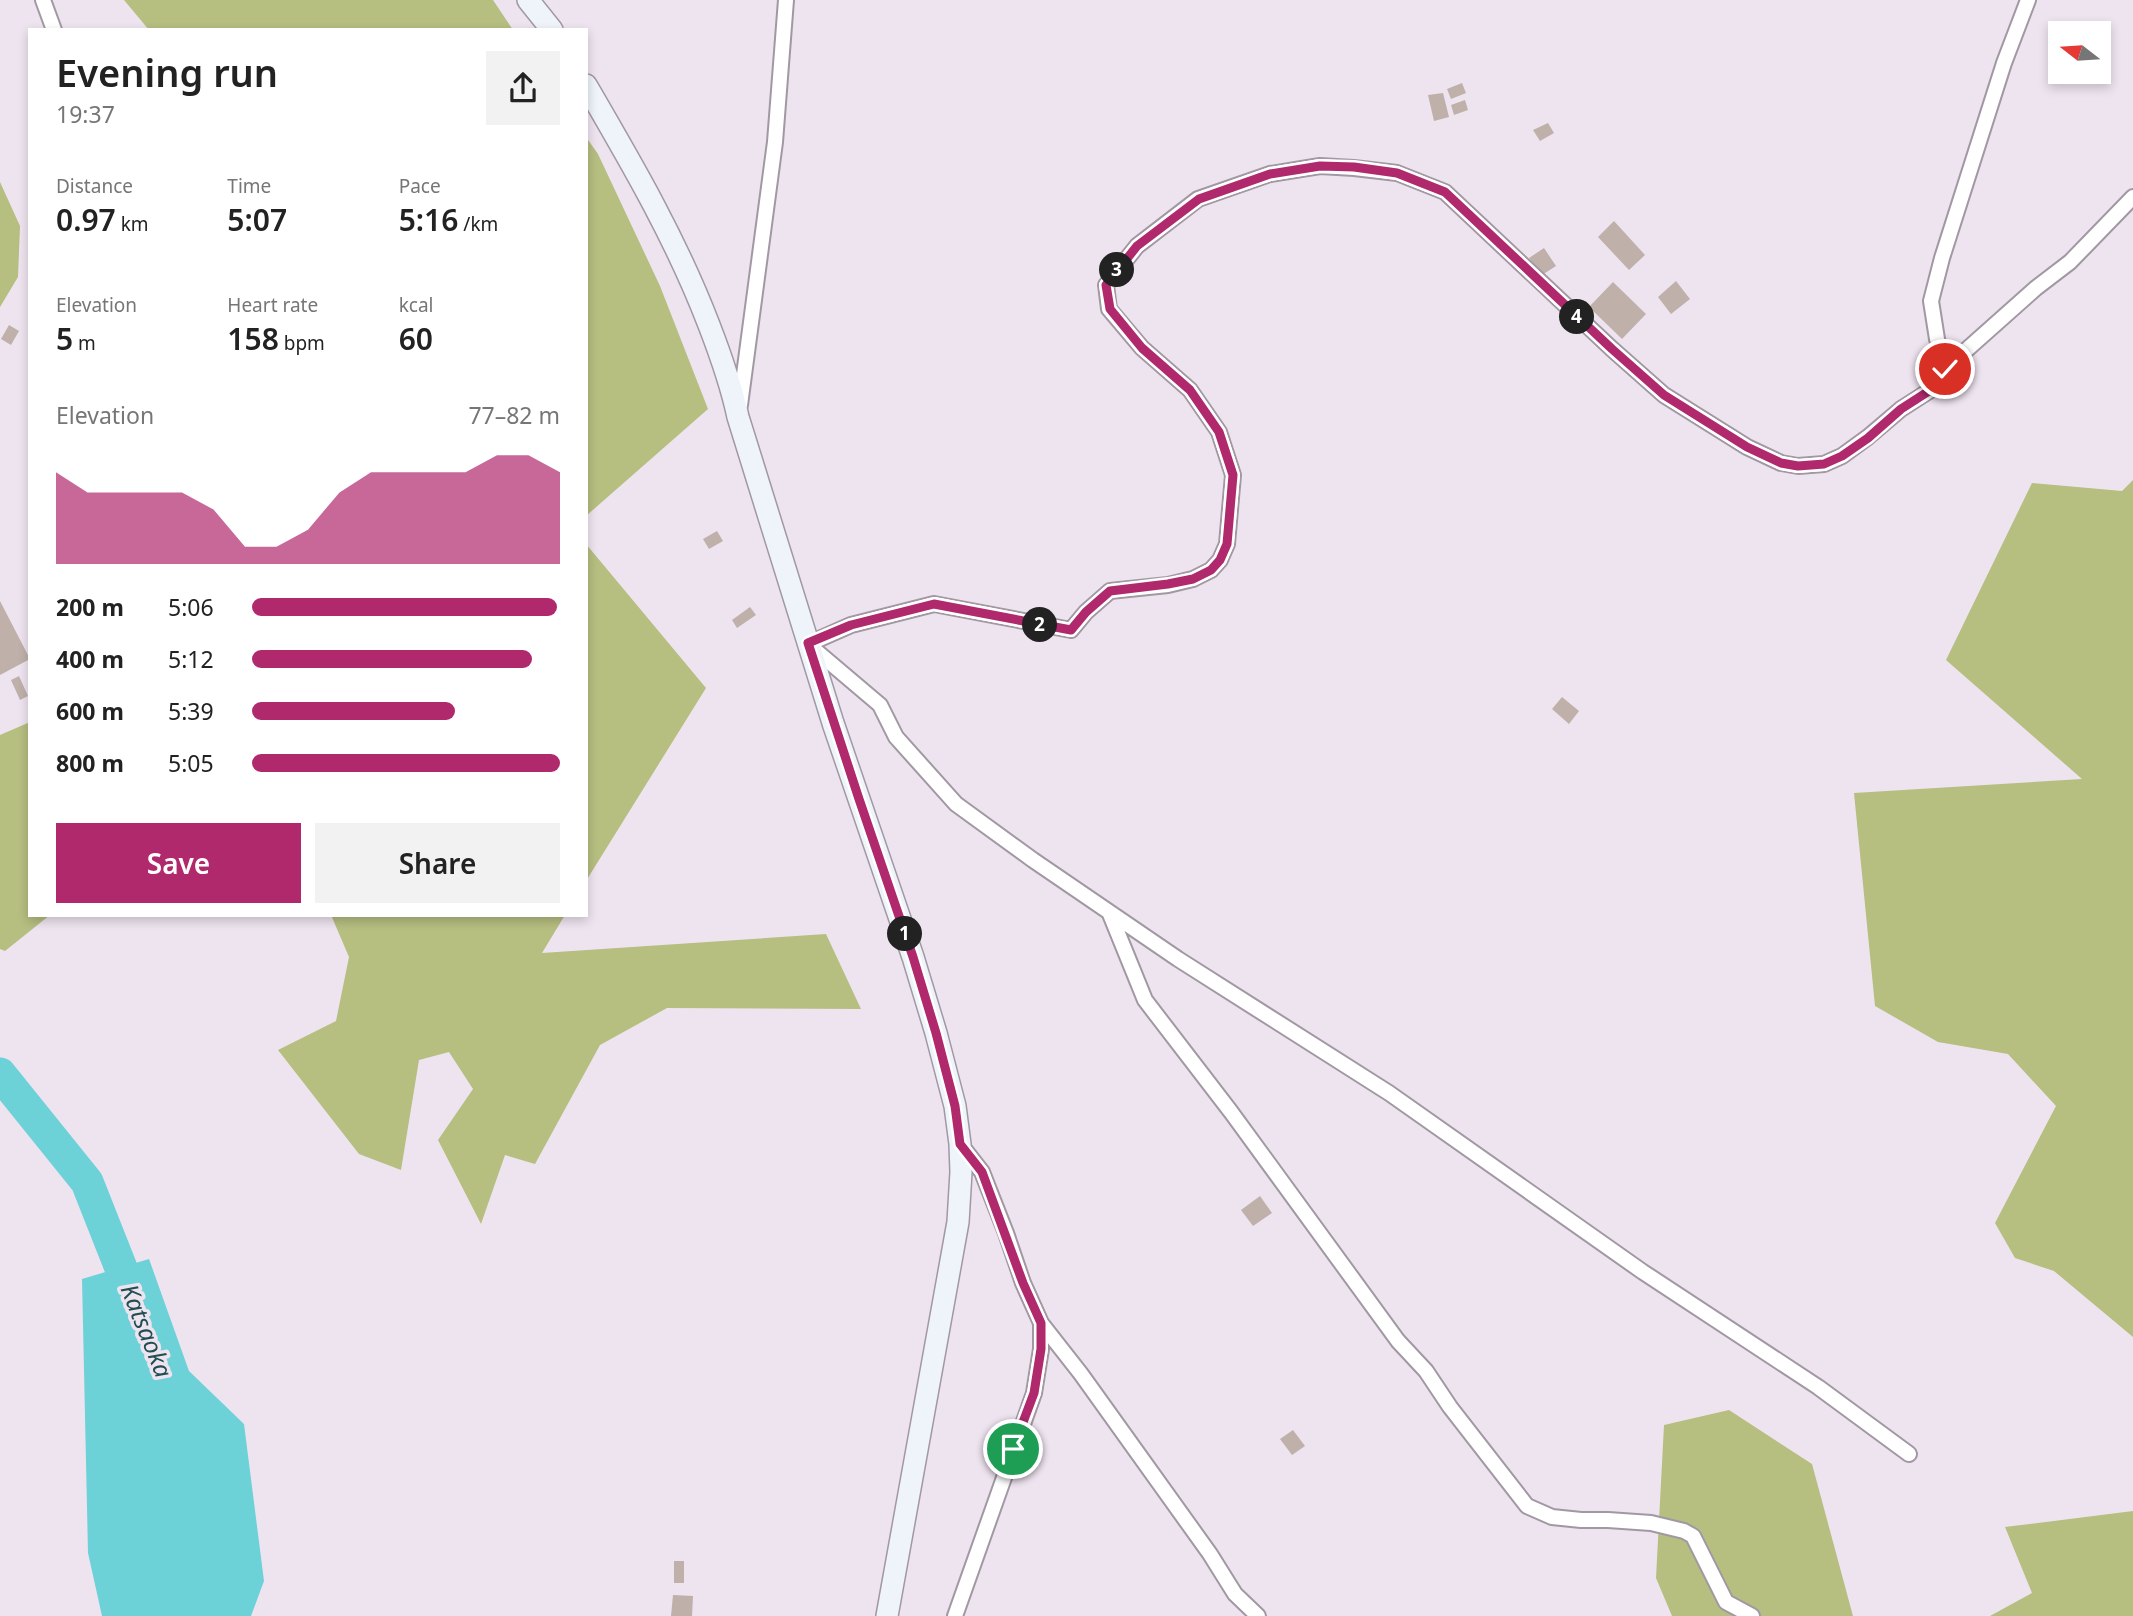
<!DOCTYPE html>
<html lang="en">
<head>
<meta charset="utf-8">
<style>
	:root { --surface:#fff; --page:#f2f2f2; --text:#222; --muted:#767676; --accent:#b0296d }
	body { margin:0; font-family:"Noto Sans",sans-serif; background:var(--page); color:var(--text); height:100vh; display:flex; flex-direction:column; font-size:26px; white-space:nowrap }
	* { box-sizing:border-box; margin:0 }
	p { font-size:23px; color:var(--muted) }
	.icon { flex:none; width:38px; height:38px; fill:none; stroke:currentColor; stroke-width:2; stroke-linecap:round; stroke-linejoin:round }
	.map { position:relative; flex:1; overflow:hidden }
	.drawer { position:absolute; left:28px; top:28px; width:560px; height:889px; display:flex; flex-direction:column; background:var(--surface); border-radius:0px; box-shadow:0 4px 10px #0003 }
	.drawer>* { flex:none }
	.needle { width:46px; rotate:287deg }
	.buttons { position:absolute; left:2048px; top:21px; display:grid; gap:14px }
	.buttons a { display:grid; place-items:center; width:63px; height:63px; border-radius:0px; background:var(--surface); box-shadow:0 4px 10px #0003; font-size:35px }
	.pin { position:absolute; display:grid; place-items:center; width:60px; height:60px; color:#fff; margin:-30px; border:4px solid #fff; border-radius:50%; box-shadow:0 2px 7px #0007 }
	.km { position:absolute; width:35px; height:35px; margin:-18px; border-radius:50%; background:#222; color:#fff; font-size:19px; line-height:35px; text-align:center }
	.round { display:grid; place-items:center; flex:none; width:74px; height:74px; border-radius:0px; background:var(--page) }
	.overview { display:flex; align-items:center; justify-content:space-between; height:119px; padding:0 28px }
	h1 { font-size:38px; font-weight:600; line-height:52px }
	.stats { display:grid; grid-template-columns:repeat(3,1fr); gap:10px; height:119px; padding:7px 28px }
	.stats div { display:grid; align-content:center }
	.stats b { font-size:30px; font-weight:600 }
	.stats small { font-size:19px; font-weight:400 }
	.stats p { font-size:19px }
	.chart { height:196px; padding:14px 28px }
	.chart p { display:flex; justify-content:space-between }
	.chart svg { width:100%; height:126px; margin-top:7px; fill:var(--accent); opacity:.7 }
	.button { display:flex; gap:14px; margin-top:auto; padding:14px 28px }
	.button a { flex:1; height:80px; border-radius:0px; background:var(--accent); color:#fff; font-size:28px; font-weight:600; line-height:80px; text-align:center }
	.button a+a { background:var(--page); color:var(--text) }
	ul { padding:0 28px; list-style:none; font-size:23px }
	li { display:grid; grid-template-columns:112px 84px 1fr; align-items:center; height:52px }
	li i { height:18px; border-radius:9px; background:var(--accent) }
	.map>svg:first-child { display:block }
	.green { fill:#b6be80 }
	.water { fill:#6dd1d8 }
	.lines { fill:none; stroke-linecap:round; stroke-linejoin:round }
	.river { stroke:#6dd1d8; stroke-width:33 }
	.building { fill:#bfb0aa }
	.minor-casing { stroke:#a198a3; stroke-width:18 }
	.secondary-casing { stroke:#a198a3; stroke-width:24 }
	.minor { stroke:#fff; stroke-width:14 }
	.secondary { stroke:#eef4fa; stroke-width:21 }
	.route-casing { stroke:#fff; stroke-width:14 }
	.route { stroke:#b0296d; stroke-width:9 }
	.labels { text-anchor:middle; stroke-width:7; stroke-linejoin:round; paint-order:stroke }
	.water-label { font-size:24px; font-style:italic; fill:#204e51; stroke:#eee4f0 }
</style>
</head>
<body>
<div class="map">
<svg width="2133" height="1616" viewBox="0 0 2133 1616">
	<rect width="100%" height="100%" fill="#eee4f0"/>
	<!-- green -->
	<path class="green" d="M124,0H493L513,30H149Z
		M586,137L598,154L660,286L708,409L586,516Z
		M0,182L20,226L18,277L0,307Z
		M2133,480V1337L2054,1271L2015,1258L1995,1223L2056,1106L2008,1054L1938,1042L1875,1006L1854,793L2082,779L1946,660L2032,483L2122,491Z
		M586,544L706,688L586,881Z
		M30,722V915H50L5,951L0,949V735Z
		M331,915H565L542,953L826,934L861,1009L667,1008L600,1045L535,1164L505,1155L481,1224L438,1140L473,1089L449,1052L419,1060L401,1170L359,1154L278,1050L336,1021L349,957Z
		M1729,1410L1812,1464L1853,1616H1672L1656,1578L1664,1425Z
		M2133,1511V1616H1990L2032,1593L2005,1527Z"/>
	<!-- water -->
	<path class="water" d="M149,1259L189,1371L244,1424L264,1581L251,1616H102L88,1553L82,1279Z"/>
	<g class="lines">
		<!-- river -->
		<path class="river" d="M0,1074L87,1182L138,1311"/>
	</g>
	<!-- building -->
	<path class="building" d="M1462,83L1466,93L1451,99L1447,89Z
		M1443,93L1449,117L1434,121L1428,95Z
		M1465,100L1468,110L1454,115L1451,105Z
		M1548,123L1554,133L1540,141L1533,130Z
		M1614,221L1645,255L1629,270L1598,237Z
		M1544,248L1556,266L1542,275L1529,258Z
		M1676,281L1690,299L1671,314L1658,297Z
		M1613,282L1646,314L1622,339L1589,307Z
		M9,325L19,331L11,345L1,339Z
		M717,531L723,541L709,549L703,539Z
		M0,601L30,659L0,675Z
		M750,607L756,615L737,628L732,620Z
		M19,676L28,696L20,700L11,680Z
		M1562,697L1579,711L1569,724L1552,709Z
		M1260,1196L1272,1213L1253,1226L1241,1210Z
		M1293,1430L1305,1446L1292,1455L1280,1439Z
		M674,1561H684V1583H674Z
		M673,1595L693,1596L692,1616H671Z"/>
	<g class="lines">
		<!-- minor casing -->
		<g class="minor-casing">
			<path id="minor" d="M43,0L54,30
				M1945,369L1937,339L1931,301L1942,258L2004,63L2028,0
				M740,405L775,142L786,0
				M1110,914L1145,1000L1231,1112L1398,1341L1426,1371L1450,1407L1527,1506L1552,1517L1581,1520H1608L1651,1523L1684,1531L1693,1536L1726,1602L1752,1616
				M1041,1323L1081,1374L1210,1554L1235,1594L1258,1616
				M1909,1454L1818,1387L1643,1272L1389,1093L1178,959L1033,860L956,804L896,737L880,705L808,644L851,625L934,604L1071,630L1086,612L1110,591L1168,585L1193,579L1211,570L1220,560L1227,544L1233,475L1219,432L1190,390L1142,348L1109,309L1106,285L1137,246L1198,199L1270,174L1320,166L1354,168L1397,173L1445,192L1612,349L1664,395L1747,447L1781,463L1798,466L1824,464L1842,456L1868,437L1901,409L1929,391L1945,369L2036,288L2070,262L2133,197
				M955,1616L1034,1393L1041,1349V1323L1023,1283L1006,1233L982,1172L961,1145"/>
		</g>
		<!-- secondary casing -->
		<g class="secondary-casing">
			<path id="secondary" d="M528,0L552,30
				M586,85C632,164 676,239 709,325C721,356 731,384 738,417L833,723L913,957L936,1033L955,1106L960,1144L961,1172L958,1222L887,1616"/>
		</g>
		<!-- minor -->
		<use href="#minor" class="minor"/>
		<!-- secondary -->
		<use href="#secondary" class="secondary"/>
	</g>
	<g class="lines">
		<!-- route casing -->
		<g class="route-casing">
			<path id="route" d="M1013,1449L1034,1393L1041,1349V1323L1023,1283L982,1172L960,1144L955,1106L936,1033L913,957L859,799L808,643L851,625L934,604L1071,630L1086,612L1110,591L1168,584L1193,579L1211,570L1220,560L1227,544L1233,475L1219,432L1190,390L1142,348L1110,309L1106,285L1137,246L1199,199L1270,174L1320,166L1354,167L1397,173L1445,192L1612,349L1664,395L1747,447L1781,463L1798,466L1824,464L1842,456L1868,438L1901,409L1929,391L1945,369"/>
		</g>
		<!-- route -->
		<use href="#route" class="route"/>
	</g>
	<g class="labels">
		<!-- water labels -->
		<g class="water-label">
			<text transform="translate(146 1331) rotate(68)" y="8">Katsaoka</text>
		</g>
	</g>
</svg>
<div class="buttons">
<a><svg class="needle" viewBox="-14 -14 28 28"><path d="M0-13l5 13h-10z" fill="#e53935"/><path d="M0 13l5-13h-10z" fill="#767676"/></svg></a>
</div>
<div class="pin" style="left:1013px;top:1449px;background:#1e9e55"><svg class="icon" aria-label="arrive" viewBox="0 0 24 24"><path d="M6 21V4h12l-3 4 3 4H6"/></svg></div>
<div class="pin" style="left:1945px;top:369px;background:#d93025"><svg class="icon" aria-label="check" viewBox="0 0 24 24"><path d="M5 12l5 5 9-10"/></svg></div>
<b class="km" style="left:905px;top:934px">1</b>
<b class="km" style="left:1040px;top:625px">2</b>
<b class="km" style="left:1117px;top:270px">3</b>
<b class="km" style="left:1577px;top:317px">4</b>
<section class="drawer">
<div class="overview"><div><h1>Evening run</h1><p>19:37</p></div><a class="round"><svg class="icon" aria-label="share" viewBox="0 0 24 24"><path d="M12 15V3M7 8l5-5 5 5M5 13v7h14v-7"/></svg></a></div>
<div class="stats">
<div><p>Distance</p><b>0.97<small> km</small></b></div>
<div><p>Time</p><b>5:07</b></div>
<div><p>Pace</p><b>5:16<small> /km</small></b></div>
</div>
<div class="stats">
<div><p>Elevation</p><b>5<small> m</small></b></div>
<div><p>Heart rate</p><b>158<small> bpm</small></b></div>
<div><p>kcal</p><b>60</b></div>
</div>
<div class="chart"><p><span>Elevation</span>77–82 m</p>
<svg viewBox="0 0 160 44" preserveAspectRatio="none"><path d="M0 44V12L10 19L20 19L30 19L40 19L50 25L60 38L70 38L80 32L90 19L100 12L110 12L120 12L130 12L140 6L150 6L160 12V44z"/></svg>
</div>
<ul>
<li><b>200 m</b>5:06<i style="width:99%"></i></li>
<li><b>400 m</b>5:12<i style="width:91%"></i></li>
<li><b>600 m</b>5:39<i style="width:66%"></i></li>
<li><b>800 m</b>5:05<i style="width:100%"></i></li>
</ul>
<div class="button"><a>Save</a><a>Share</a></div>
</section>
</div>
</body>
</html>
